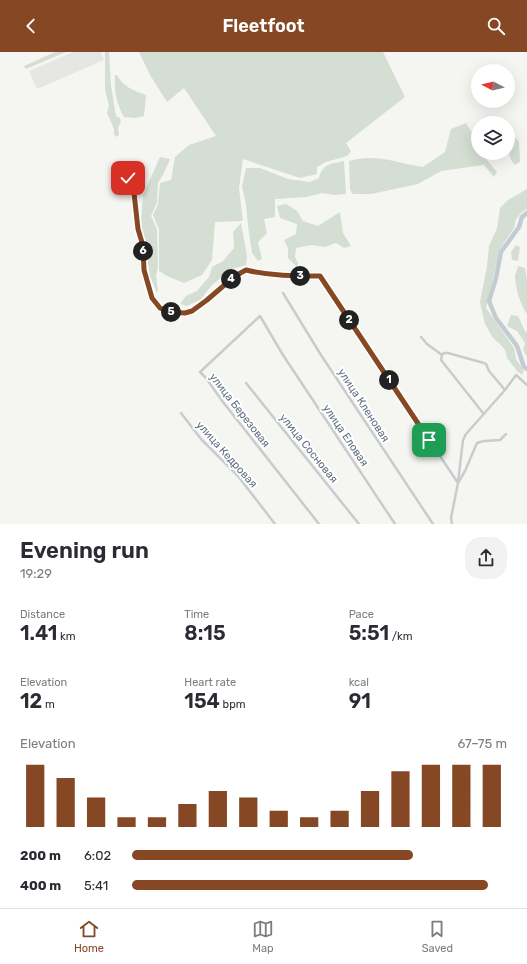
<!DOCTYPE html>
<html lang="en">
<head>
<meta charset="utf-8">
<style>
	:root { --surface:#fff; --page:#f2f2f3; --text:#2b2b33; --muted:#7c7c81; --line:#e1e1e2; --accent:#864824 }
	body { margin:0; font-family:Rubik,sans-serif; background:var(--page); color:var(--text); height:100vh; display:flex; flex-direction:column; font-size:15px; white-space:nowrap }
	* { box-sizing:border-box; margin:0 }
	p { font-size:13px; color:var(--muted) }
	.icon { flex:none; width:22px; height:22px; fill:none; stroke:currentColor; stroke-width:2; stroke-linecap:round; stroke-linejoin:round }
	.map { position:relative; height:472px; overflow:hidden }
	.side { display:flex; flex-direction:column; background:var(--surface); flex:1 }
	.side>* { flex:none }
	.needle { width:26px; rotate:277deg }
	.buttons { position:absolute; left:471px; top:12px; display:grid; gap:8px }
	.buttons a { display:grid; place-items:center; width:44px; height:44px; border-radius:50%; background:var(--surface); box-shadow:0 4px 16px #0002; font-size:20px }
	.pin { position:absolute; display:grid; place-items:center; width:34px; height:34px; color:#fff; margin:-17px; border-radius:8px; box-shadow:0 2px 6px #0006 }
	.km { position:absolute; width:20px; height:20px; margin:-10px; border-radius:50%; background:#222; color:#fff; font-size:11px; line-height:20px; text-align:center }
	.round { display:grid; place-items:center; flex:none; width:42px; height:42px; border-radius:16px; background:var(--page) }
	.summary { display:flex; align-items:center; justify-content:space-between; height:68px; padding:0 20px }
	h1 { font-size:22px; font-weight:600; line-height:30px }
	.stats { display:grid; grid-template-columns:repeat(3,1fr); gap:6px; height:68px; padding:4px 20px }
	.stats div { display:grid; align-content:center }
	.stats b { font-size:20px; font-weight:600 }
	.stats small { font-size:11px; font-weight:400 }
	.stats p { font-size:11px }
	.chart { height:112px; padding:8px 20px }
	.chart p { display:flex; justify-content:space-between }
	.chart svg { width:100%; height:72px; margin-top:4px; stroke:var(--accent); stroke-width:6 }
	ul { padding:0 20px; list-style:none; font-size:13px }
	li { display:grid; grid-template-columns:64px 48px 1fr; align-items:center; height:30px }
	li i { height:10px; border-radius:5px; background:var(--accent) }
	header { display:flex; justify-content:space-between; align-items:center; height:52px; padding:0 20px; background:var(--accent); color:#fff; font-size:18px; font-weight:600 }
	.menu { display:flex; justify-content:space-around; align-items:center; height:56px; border-top:1px solid var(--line); background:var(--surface); font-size:11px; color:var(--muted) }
	.menu a { display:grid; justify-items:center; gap:2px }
	.menu .on { color:var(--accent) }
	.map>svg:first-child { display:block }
	.built { fill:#e6e6e5 }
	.green { fill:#d4ded2 }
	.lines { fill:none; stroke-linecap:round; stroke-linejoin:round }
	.river { stroke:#c4ccd3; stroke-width:4.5 }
	.minor { stroke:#c9cbcf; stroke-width:2.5 }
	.route-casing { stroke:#fff; stroke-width:8 }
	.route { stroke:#864824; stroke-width:5 }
	.labels { text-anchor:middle; stroke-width:4; stroke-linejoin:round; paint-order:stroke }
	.street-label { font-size:11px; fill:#616f86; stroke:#fff }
</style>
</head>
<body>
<header><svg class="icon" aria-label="back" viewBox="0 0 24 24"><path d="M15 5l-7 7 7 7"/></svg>Fleetfoot<svg class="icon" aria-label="search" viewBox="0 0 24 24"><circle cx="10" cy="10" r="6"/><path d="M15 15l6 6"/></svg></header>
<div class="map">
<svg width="527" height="472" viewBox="0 0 527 472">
	<rect width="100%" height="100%" fill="#f5f6f1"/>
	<!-- built -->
	<path class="built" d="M73,0H101L104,8L37,37L29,19Z"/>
	<!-- green -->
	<path class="green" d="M55,0H66L26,17L24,14Z
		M105,0H109L111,34L116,64L120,66L121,70L118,75L119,83L116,85L114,82V77L107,61L109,54L105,37Z
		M139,0H383L405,45L346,91L351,99L347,104L326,110L317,115V122L300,126L243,107L239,136L243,169L215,170L212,208L202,223L184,231L169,225L159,219V177L153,163L158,152L160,131L171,128L175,105L189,93L216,84L184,36L167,50L150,23Z
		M115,23H117C123,35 135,39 146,43L144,64L135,66L124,65C116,51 114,38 115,23Z
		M466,71L478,91V101H483L487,108L497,120L494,125L484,113L441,119L418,132L371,142H353L350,138L349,109C375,101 397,111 423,115L445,100L451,77Z
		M514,84L519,90L520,110L515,113C506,104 509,94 514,84Z
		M160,105L170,107L164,121L158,131L157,150L151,164L157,177L158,214L156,224L158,239L157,241L150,224L148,211V194L143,182L141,169L143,143Z
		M344,109L346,142L334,143L322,141L307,145L275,147V165L264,167L267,181L258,190L262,207L258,209L252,201L248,174L246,152L242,135L246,116H260L288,127L310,130L319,126C323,111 331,112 344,109Z
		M527,137V157L522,160L516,167L514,176L500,197L486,256L514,296L516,307L524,319L522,323L517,319L507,306L505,298L501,293L493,286L485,272L480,250L487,214L489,194L497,176L500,156L508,148Z
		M286,152L297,159L303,169L318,174L340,160L343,181L351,194L344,196L336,191L325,195L311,193L296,196L295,205L298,211L297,215L288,206V196L284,188L296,182L297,172L280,166L277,154Z
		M241,171L247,204L246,213L232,217L212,233L200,248L187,254L180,252L186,244L197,239L209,225L212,215L223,209L234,196L233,180Z
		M516,193L520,195L518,209L512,208L511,200Z
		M518,214L525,216L527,227V262C521,255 515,234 515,224C515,221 518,217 518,214Z
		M511,263L518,264L525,279L527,280V305L523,298L525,291L517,279L507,274Z"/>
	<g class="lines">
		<!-- river -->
		<path class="river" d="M527,161L522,165L519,175L501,200L496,226L489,249L496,266L517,294L524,315L527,317"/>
		<!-- minor -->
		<path class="minor" d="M128,126L133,133L138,177L143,194L144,218L152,245L160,256L169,260L185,261L192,259L207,249L235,224L246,218C270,224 295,224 320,224L458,431L451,466L452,472
			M283,241L321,303L433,472
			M421,285L427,292L442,303
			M246,331L359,472
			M181,361L201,387L238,424L275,472
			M483,361L441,308L442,303L444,301H448L484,311L486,312L489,319L505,338
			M458,430L463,388L466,382L505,338L516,323L527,333
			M458,431L465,419L477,391L484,389L500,388L506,382
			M319,472L223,350L206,326L200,320L260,264L283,303L395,472"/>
	</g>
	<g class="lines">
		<!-- route casing -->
		<g class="route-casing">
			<path id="route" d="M128,126L133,132L138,177L143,194L144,218L152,246L160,256L169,260L185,261L192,259L207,248L235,224L246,218C270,224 295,224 320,224L429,388"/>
		</g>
		<!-- route -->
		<use href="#route" class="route"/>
	</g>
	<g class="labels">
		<!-- street labels -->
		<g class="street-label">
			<text transform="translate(364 353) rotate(57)" y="4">улица Кленовая</text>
			<text transform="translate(240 358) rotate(52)" y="4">улица Березовая</text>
			<text transform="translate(346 383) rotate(56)" y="4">улица Еловая</text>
			<text transform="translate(309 396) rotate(51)" y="4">улица Сосновая</text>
			<text transform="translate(227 402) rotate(48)" y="4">улица Кедровая</text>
		</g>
	</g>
</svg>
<div class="buttons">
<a><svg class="needle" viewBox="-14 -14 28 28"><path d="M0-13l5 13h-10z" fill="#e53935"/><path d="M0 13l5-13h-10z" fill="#7c7c81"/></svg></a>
<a><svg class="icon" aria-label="layers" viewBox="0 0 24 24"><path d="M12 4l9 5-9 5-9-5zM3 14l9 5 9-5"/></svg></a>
</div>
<div class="pin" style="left:429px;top:388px;background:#1e9e55"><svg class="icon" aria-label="arrive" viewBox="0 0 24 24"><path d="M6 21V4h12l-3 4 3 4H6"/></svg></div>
<div class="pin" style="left:128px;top:126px;background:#d93025"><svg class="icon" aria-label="check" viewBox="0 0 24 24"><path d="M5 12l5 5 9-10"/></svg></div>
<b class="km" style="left:389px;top:328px">1</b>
<b class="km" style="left:349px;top:268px">2</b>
<b class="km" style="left:300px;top:224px">3</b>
<b class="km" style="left:231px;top:227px">4</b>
<b class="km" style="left:171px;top:260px">5</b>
<b class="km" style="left:143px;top:199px">6</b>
</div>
<section class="side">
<div class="summary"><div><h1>Evening run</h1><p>19:29</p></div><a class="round"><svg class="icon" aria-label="share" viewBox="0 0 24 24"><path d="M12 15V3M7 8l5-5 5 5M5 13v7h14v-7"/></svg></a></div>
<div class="stats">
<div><p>Distance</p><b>1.41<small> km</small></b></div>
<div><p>Time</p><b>8:15</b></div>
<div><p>Pace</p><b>5:51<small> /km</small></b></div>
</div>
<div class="stats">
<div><p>Elevation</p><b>12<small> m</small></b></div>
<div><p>Heart rate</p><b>154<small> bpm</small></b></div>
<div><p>kcal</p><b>91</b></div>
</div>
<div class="chart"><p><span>Elevation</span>67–75 m</p>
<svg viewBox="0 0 160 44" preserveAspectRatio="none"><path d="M5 44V6M15 44V14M25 44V26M35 44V38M45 44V38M55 44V30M65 44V22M75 44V26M85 44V34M95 44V38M105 44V34M115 44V22M125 44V10M135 44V6M145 44V6M155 44V6"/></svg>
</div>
<ul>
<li><b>200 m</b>6:02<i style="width:75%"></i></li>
<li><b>400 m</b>5:41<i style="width:95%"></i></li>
</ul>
</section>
<nav class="menu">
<a class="on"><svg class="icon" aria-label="home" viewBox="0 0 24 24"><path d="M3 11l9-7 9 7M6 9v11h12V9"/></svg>Home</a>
<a><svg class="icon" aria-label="map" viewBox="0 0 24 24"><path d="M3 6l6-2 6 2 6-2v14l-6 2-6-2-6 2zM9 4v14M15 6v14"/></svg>Map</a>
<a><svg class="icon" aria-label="saved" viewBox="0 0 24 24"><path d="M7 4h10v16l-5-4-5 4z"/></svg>Saved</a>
</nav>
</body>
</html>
